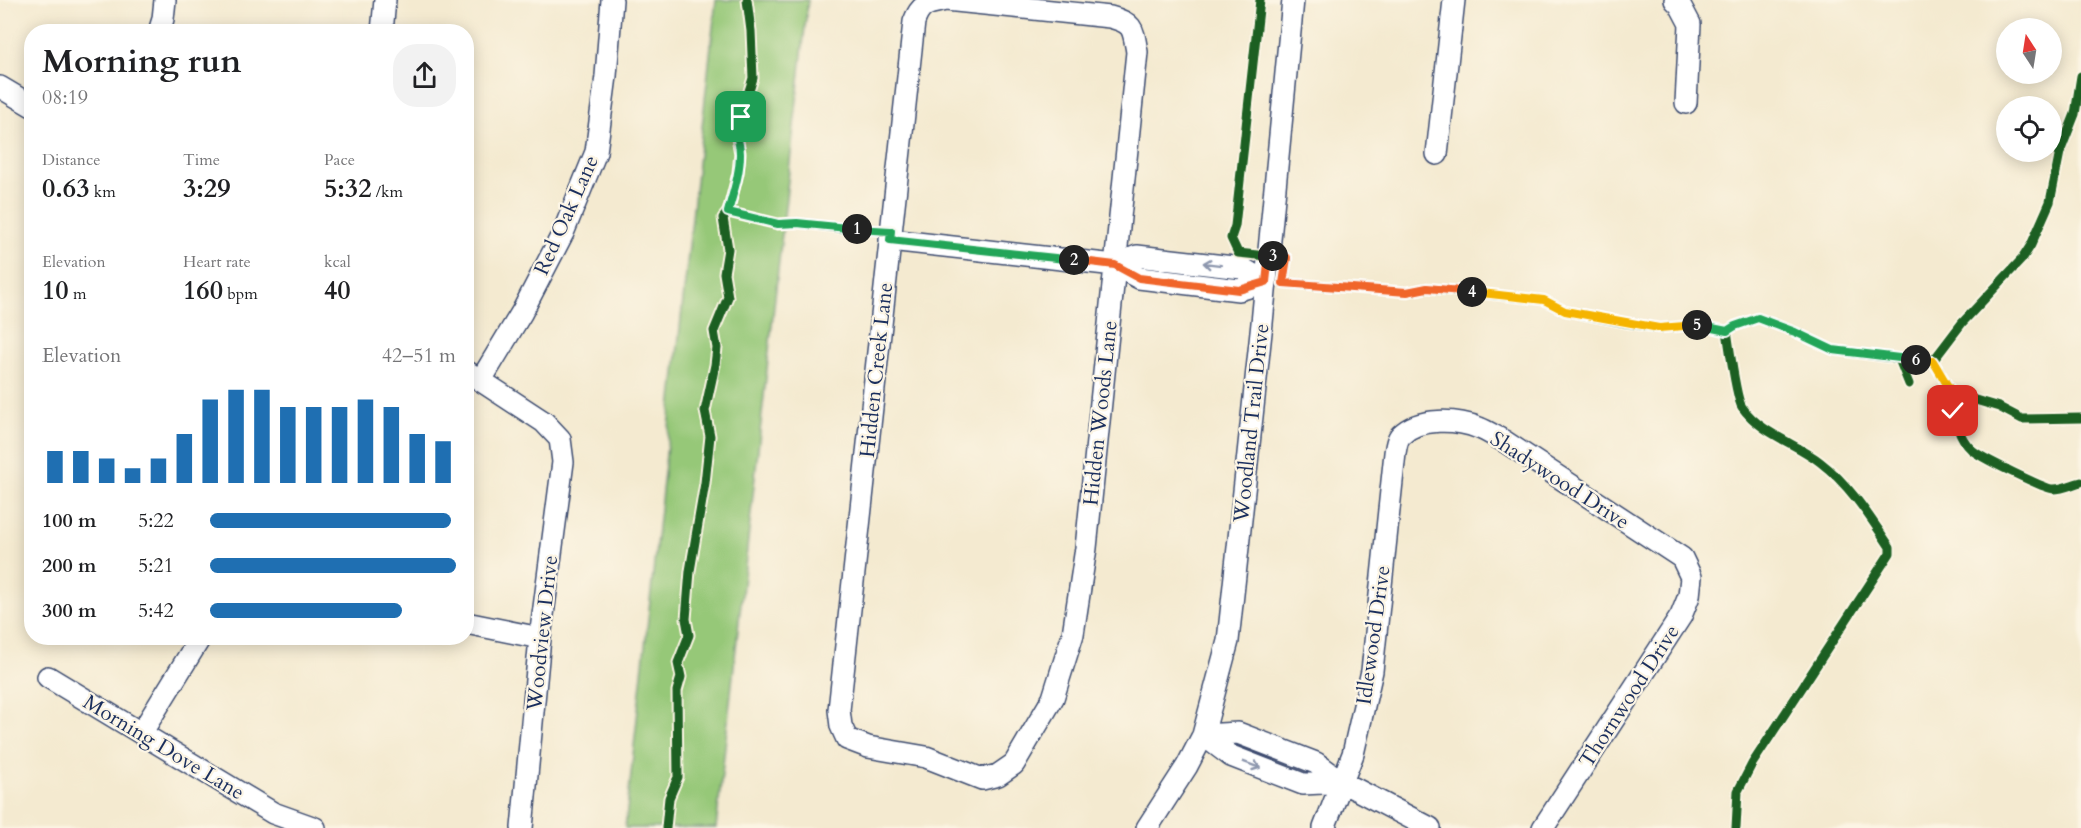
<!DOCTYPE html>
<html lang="en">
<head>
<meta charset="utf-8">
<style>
	:root { --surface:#fff; --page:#f2f2f2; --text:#202124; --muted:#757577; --accent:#1f6fb2 }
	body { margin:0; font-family:Cardo,serif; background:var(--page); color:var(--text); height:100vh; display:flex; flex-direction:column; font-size:22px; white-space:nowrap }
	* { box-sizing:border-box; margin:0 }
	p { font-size:20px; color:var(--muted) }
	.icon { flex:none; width:33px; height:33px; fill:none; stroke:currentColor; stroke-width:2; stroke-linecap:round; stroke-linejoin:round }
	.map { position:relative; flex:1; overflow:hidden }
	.side { position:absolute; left:24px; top:24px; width:450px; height:621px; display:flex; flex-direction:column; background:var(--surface); border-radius:24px; box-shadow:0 3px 15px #0003 }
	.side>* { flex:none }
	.needle { width:39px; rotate:348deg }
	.fabs { position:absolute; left:1996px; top:18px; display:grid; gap:12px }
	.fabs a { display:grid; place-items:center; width:66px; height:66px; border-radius:50%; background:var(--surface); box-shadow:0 3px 15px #0003; font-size:30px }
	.pin { position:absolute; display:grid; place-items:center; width:51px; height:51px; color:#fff; margin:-26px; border-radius:12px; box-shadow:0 3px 9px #0006 }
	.km { position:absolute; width:30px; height:30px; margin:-15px; border-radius:50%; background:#222; color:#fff; font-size:16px; line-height:30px; text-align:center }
	.round { display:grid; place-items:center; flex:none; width:63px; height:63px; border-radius:24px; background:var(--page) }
	.head { display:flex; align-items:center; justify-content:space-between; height:102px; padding:0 18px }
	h1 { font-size:33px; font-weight:700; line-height:45px }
	.figures { display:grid; grid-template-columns:repeat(3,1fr); gap:9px; height:102px; padding:6px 18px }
	.figures div { display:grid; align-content:center }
	.figures b { font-size:26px; font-weight:700 }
	.figures small { font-size:16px; font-weight:400 }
	.figures p { font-size:16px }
	.chart { height:168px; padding:12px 18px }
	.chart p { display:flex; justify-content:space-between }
	.chart svg { width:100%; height:108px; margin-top:6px; stroke:var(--accent); stroke-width:6 }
	ul { padding:0 18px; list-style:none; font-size:20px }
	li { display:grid; grid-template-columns:96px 72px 1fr; align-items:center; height:45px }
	li i { height:15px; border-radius:8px; background:var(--accent) }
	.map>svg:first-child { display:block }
	.green { fill:#96c878; stroke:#587c6b; stroke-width:1.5 }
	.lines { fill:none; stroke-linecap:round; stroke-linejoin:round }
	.minor-casing { stroke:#3c4b6f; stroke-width:24 }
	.minor { stroke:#fff; stroke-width:21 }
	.cycleway-casing { stroke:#fcf5e5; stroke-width:13 }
	.cycleway { stroke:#1b5e20; stroke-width:9 }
	.oneway { stroke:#8d97ae }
	.split-1-casing { stroke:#fff; stroke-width:12 }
	.split-2-casing { stroke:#fff; stroke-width:12 }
	.split-3-casing { stroke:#fff; stroke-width:12 }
	.split-4-casing { stroke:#fff; stroke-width:12 }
	.split-5-casing { stroke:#fff; stroke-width:12 }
	.split-6-casing { stroke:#fff; stroke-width:12 }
	.split-7-casing { stroke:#fff; stroke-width:12 }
	.split-1 { stroke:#22a559; stroke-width:8 }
	.split-2 { stroke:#22a559; stroke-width:8 }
	.split-3 { stroke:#f0652b; stroke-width:8 }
	.split-4 { stroke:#f0652b; stroke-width:8 }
	.split-5 { stroke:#f5b400; stroke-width:8 }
	.split-6 { stroke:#22a559; stroke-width:8 }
	.split-7 { stroke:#f5b400; stroke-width:8 }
	.labels { text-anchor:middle; stroke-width:4.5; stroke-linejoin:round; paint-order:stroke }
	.street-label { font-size:21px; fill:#1b2f5e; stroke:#fcf5e5 }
</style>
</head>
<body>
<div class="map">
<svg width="2081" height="828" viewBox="0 0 2081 828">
	<rect width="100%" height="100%" fill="#fcf5e5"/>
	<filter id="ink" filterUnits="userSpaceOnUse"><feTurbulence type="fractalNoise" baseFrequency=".0167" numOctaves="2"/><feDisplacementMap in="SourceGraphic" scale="12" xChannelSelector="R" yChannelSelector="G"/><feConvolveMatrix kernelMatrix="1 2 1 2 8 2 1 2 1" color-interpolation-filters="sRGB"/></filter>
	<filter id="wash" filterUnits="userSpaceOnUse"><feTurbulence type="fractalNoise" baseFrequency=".008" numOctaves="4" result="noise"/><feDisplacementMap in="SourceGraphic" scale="24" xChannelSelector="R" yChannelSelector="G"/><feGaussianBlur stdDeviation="1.35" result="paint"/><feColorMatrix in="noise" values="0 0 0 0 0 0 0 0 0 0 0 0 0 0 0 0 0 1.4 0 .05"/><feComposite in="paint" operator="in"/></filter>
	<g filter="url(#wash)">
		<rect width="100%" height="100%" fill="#f4ead0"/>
		<!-- green -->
		<path class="green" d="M716,0H808L716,828H625Z"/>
	</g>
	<g filter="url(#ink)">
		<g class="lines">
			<!-- minor casing -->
			<g class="minor-casing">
				<path id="minor" d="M946,0L1110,17C1134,23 1133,29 1137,52L1086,548L1073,634L1053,698L1014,764L998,775L982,779L926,757L868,747L847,739L841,726L839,710L914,22C921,3 928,4 946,0Z
					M1675,0L1680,5L1690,24L1686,103
					M159,32L163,19L165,0
					M382,32L385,0
					M0,87L32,106
					M1437,154L1454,0
					M890,240L1115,265L1139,278L1239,290L1266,282
					M1115,265L1137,256L1242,268L1266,282
					M466,371L544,422L560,439L563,462L540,638L522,828
					M481,380L522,312L563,233L596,152L606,76L612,0
					M466,623L540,638
					M48,677L273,813L315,828
					M142,732L200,638
					M1203,735L1238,733L1316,763L1342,782L1430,828
					M1203,735L1231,756L1303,784L1342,782
					M1147,828L1187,766L1203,735L1228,641L1262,323L1293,0
					M1324,828L1353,754L1372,671L1395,453C1396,447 1397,439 1401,435C1419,417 1457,419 1479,428C1487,431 1496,437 1504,441L1682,558L1691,577L1689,596L1681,616L1543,828"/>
			</g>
			<!-- minor -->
			<use href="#minor" class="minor"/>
			<!-- cycleway casing -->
			<g class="cycleway-casing">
				<path id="cycleway" d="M1260,0L1235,226L1231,238L1238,253L1287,258L1283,283L1407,292L1427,288L1544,300L1565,311L1625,323L1659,328L1699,325L1727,331
					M728,212L778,224L797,223L846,229L891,231
					M1899,359L1933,361L1952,393L1999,407L2022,419L2081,418
					M1933,361L1962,323L2022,259L2031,245L2050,202L2060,152L2075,114L2081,76
					M1952,393C1953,412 1957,436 1971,449C1977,456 2047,490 2054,489C2063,489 2073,484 2081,482
					M666,828L669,798L678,777L677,691L681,677L678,663L689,635L686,619L690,571L705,483L710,436L705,411L715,365L717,348L714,331L728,297L724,273L728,249L723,218L728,212L738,173L740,153L735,129L741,117L753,78L751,31L747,0
					M1736,828L1738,791L1752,764L1890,553V547C1870,517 1849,484 1820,462C1796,443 1761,434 1742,407C1736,399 1729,343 1727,331L1735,326L1758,318L1795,332L1833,350L1899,359L1909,384"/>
			</g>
			<!-- cycleway -->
			<use href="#cycleway" class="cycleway"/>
		</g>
		<!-- one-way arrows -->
		<defs><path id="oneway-shaft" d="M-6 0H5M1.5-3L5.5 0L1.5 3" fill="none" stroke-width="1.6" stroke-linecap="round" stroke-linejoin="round" transform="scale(1.5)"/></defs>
		<g class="oneway">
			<use href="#oneway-shaft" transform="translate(1212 264) rotate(-173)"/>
			<use href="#oneway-shaft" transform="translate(1252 765) rotate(21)"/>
		</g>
	</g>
	<g class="lines" filter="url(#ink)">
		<!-- split-1 casing -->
		<g class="split-1-casing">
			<path id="split-1" d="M741,117C732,136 740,136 740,154C740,174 733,193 728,212L778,224L797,223L857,229"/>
		</g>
		<!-- split-2 casing -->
		<g class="split-2-casing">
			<path id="split-2" d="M857,229L891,231L890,240L1074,260"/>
		</g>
		<!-- split-3 casing -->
		<g class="split-3-casing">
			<path id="split-3" d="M1074,260L1115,265L1139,278L1239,290L1266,282L1269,255L1273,256"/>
		</g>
		<!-- split-4 casing -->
		<g class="split-4-casing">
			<path id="split-4" d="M1273,256L1287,258L1283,283L1407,292L1427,288L1472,292"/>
		</g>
		<!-- split-5 casing -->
		<g class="split-5-casing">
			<path id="split-5" d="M1472,292L1544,300L1565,311L1659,328L1697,325"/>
		</g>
		<!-- split-6 casing -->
		<g class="split-6-casing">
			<path id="split-6" d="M1697,325L1727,331L1735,326L1758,318L1795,332L1833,350L1916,360"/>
		</g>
		<!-- split-7 casing -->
		<g class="split-7-casing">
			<path id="split-7" d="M1916,360L1933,361L1952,393L1953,411"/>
		</g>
		<!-- split-1 -->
		<use href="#split-1" class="split-1"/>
		<!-- split-2 -->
		<use href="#split-2" class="split-2"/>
		<!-- split-3 -->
		<use href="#split-3" class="split-3"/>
		<!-- split-4 -->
		<use href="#split-4" class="split-4"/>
		<!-- split-5 -->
		<use href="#split-5" class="split-5"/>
		<!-- split-6 -->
		<use href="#split-6" class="split-6"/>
		<!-- split-7 -->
		<use href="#split-7" class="split-7"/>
	</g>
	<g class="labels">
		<!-- street labels -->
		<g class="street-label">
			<text transform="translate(566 215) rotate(-66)" y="7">Red Oak Lane</text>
			<text transform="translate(876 370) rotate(-84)" y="7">Hidden Creek Lane</text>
			<text transform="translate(1100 413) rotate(-84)" y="7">Hidden Woods Lane</text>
			<text transform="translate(1251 423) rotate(-84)" y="7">Woodland Trail Drive</text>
			<text transform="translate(1560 480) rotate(33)" y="7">Shadywood Drive</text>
			<text transform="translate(542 633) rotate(-84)" y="7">Woodview Drive</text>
			<text transform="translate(1373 635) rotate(-82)" y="7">Idlewood Drive</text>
			<text transform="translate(1629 696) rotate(-57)" y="7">Thornwood Drive</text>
			<text transform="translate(164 747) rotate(31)" y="7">Morning Dove Lane</text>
		</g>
	</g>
</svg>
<div class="fabs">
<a><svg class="needle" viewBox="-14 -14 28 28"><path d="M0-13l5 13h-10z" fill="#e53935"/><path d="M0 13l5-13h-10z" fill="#757577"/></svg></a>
<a><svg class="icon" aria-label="locate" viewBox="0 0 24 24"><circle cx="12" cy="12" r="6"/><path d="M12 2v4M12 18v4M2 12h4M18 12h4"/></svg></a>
</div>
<div class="pin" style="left:741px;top:117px;background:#1e9e55"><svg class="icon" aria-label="arrive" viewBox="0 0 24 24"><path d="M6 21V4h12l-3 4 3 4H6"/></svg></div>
<div class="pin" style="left:1953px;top:411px;background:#d93025"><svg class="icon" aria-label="check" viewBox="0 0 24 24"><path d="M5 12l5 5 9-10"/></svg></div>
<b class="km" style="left:857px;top:229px">1</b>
<b class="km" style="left:1074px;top:260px">2</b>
<b class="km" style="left:1273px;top:256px">3</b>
<b class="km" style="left:1472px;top:292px">4</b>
<b class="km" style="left:1697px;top:325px">5</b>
<b class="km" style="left:1916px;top:360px">6</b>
<section class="side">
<div class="head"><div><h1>Morning run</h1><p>08:19</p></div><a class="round"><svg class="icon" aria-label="share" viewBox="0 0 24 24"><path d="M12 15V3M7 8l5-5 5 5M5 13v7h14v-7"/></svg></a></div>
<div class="figures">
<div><p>Distance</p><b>0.63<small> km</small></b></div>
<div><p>Time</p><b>3:29</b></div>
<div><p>Pace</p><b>5:32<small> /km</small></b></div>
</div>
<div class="figures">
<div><p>Elevation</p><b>10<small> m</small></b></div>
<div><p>Heart rate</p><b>160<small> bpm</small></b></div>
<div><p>kcal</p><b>40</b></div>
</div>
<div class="chart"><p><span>Elevation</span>42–51 m</p>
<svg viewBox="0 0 160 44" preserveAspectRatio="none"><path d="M5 44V31M15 44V31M25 44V34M35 44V38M45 44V34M55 44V24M65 44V10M75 44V6M85 44V6M95 44V13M105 44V13M115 44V13M125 44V10M135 44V13M145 44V24M155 44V27"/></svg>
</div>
<ul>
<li><b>100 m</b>5:22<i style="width:98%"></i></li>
<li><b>200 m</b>5:21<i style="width:100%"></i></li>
<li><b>300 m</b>5:42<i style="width:78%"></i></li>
</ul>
</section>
</div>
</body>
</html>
